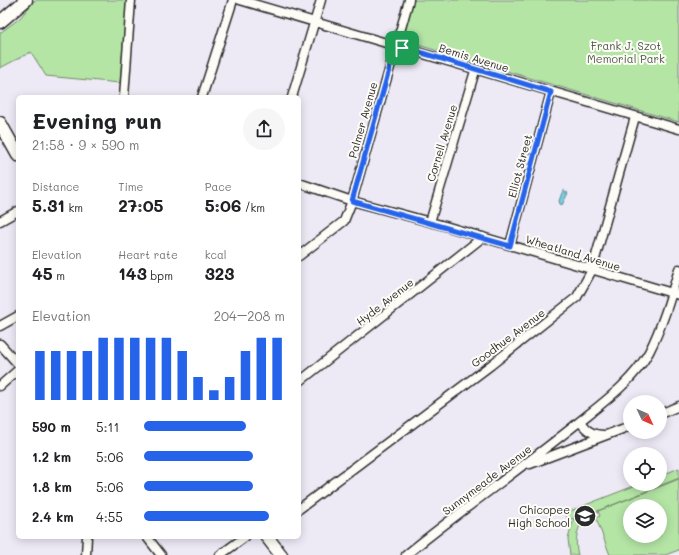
<!DOCTYPE html>
<html lang="en">
<head>
<meta charset="utf-8">
<style>
	:root { --surface:#fff; --page:#f6f6f6; --text:#202124; --muted:#757577; --accent:#2563eb }
	body { margin:0; font-family:Mali,sans-serif; background:var(--page); color:var(--text); height:100vh; display:flex; flex-direction:column; font-size:15px; white-space:nowrap }
	* { box-sizing:border-box; margin:0 }
	p { font-size:13px; color:var(--muted) }
	.icon { flex:none; width:22px; height:22px; fill:none; stroke:currentColor; stroke-width:2; stroke-linecap:round; stroke-linejoin:round }
	.map { position:relative; flex:1; overflow:hidden }
	.panel { position:absolute; left:16px; top:95px; width:285px; height:444px; display:flex; flex-direction:column; background:var(--surface); border-radius:6px; box-shadow:0 2px 10px #0003 }
	.panel>* { flex:none }
	.needle { width:26px; rotate:134deg }
	.buttons { position:absolute; left:623px; top:395px; display:grid; gap:8px }
	.buttons a { display:grid; place-items:center; width:44px; height:44px; border-radius:50%; background:var(--surface); box-shadow:0 2px 10px #0003; font-size:20px }
	.pin { position:absolute; display:grid; place-items:center; width:34px; height:34px; color:#fff; margin:-17px; border-radius:8px; box-shadow:0 2px 6px #0006 }
	.round { display:grid; place-items:center; flex:none; width:42px; height:42px; border-radius:21px; background:var(--page) }
	.overview { display:flex; align-items:center; justify-content:space-between; height:68px; padding:0 16px }
	h1 { font-size:22px; font-weight:700; line-height:30px }
	.metrics { display:grid; grid-template-columns:repeat(3,1fr); gap:6px; height:68px; padding:4px 16px }
	.metrics div { display:grid; align-content:center }
	.metrics b { font-size:17px; font-weight:700 }
	.metrics small { font-size:11px; font-weight:400 }
	.metrics p { font-size:11px }
	.chart { height:112px; padding:8px 16px }
	.chart p { display:flex; justify-content:space-between }
	.chart svg { width:100%; height:72px; margin-top:4px; stroke:var(--accent); stroke-width:6 }
	ul { padding:0 16px; list-style:none; font-size:13px }
	li { display:grid; grid-template-columns:64px 48px 1fr; align-items:center; height:30px }
	li i { height:10px; border-radius:5px; background:var(--accent) }
	.map>svg:first-child { display:block }
	.park { fill:#b4e5a5; stroke:#708868; fill-rule:evenodd }
	.water { fill:url(#water-ripples); stroke:#5d8b95 }
	.lines { fill:none; stroke-linecap:round; stroke-linejoin:round }
	.street-casing { stroke:#2b2b2b; stroke-width:11 }
	.secondary-casing { stroke:#2b2b2b; stroke-width:15 }
	.street { stroke:#fdfcf7; stroke-width:8 }
	.secondary { stroke:#fdfcf7; stroke-width:12 }
	.route-casing { stroke:#fff; stroke-width:8 }
	.route { stroke:#2563eb; stroke-width:5 }
	.labels { text-anchor:middle; stroke-width:4; stroke-linejoin:round; paint-order:stroke }
	.park-label { font-size:11px; fill:#4d5a4a; stroke:#fdfcf7 }
	.street-label { font-size:11px; fill:#2b2b2b; stroke:#fdfcf7 }
	.poi-label { font-size:11px; fill:#2b2b2b; stroke:#fdfcf7; text-anchor:end }
</style>
</head>
<body>
<div class="map">
<svg width="679" height="555" viewBox="0 0 679 555">
	<defs>
		<pattern id="water-ripples" width="26" height="14" patternUnits="userSpaceOnUse"><rect width="26" height="14" fill="#7ecbdc"/><path d="M2 4q2-2 4 0t4 0M15 11q2-2 4 0t4 0" fill="none" stroke="#6daebd"/></pattern>
	</defs>
	<rect width="100%" height="100%" fill="#edeaf6"/>
	<filter id="ink" filterUnits="userSpaceOnUse"><feTurbulence type="fractalNoise" baseFrequency=".025" numOctaves="2"/><feDisplacementMap in="SourceGraphic" scale="8" xChannelSelector="R" yChannelSelector="G"/><feConvolveMatrix kernelMatrix="1 2 1 2 8 2 1 2 1" color-interpolation-filters="sRGB"/></filter>
	<g filter="url(#ink)">
		<!-- park -->
		<path class="park" d="M35,0H127L120,83L46,76L31,52L0,68V33L20,18Z
			M413,0H679V122L401,40Z
			M679,468V478L590,514C577,524 574,539 578,555H570L568,539L574,518L568,520L565,513L639,484H660V476Z
			M679,479V550L665,555H610L596,518L600,516L598,511ZM630,506H660V536H630Z"/>
		<!-- water -->
		<path class="water" d="M563,190L568,193L562,205L560,204L559,201Z"/>
		<g class="lines">
			<!-- street casing -->
			<g class="street-casing">
				<path id="street" d="M240,0L679,129
					M124,97L131,0
					M202,97L233,0
					M292,97L321,0
					M299,183L352,201L445,226L679,295
					M0,221L18,211
					M430,222L475,71
					M510,245L551,92
					M299,256L344,221L352,201L409,0
					M0,326L18,316
					M0,344L18,364
					M299,382L483,237
					M0,386L18,370
					M660,414L679,406
					M580,421C586,431 593,435 604,435
					M530,464L630,426
					M299,509L491,365L577,297L592,270L635,117
					M147,537L161,555
					M86,555L87,537
					M220,555L245,537
					M406,555C461,510 519,470 574,426C601,404 632,383 649,352C662,327 671,296 679,269"/>
			</g>
			<!-- secondary casing -->
			<g class="secondary-casing">
				<path id="secondary" d="M0,22L26,0
					M0,123L18,155
					M267,537L281,555"/>
			</g>
			<!-- street -->
			<use href="#street" class="street"/>
			<!-- secondary -->
			<use href="#secondary" class="secondary"/>
		</g>
	</g>
	<g class="lines" filter="url(#ink)">
		<!-- route casing -->
		<g class="route-casing">
			<path id="route" d="M396,45L551,92L510,246L352,201Z"/>
		</g>
		<!-- route -->
		<use href="#route" class="route"/>
	</g>
	<!-- icons -->
	<defs>
		<g id="school-disc" transform="scale(1.15)"><circle r="9.5" fill="#2b2b2b" stroke="#fdfcf7"/><path d="M0-5L7-2L0 1L-7-2ZM-4 1L0 2.5L4 1V4Q0 6-4 4Z" fill="#fff"/></g>
	</defs>
	<g fill-rule="evenodd">
		<use href="#school-disc" x="585" y="516"/>
	</g>
	<g class="labels">
		<!-- park labels -->
		<g class="park-label">
			<text x="626" y="50">Frank J. Szot<tspan x="626" dy="13">Memorial Park</tspan></text>
		</g>
		<!-- street labels -->
		<g class="street-label">
			<text transform="translate(474 58) rotate(17)" y="4">Bemis Avenue</text>
			<text transform="translate(363 120) rotate(-74)" y="4">Palmer Avenue</text>
			<text transform="translate(442 143) rotate(-73)" y="4">Cornell Avenue</text>
			<text transform="translate(520 166) rotate(-75)" y="4">Elliot Street</text>
			<text transform="translate(573 253) rotate(17)" y="4">Wheatland Avenue</text>
			<text transform="translate(385 302) rotate(-38)" y="4">Hyde Avenue</text>
			<text transform="translate(508 338) rotate(-37)" y="4">Goodhue Avenue</text>
			<text transform="translate(487 480) rotate(-37)" y="4">Sunnymeade Avenue</text>
		</g>
		<!-- poi labels -->
		<g class="poi-label">
			<text x="570" y="514">Chicopee<tspan x="570" dy="13">High School</tspan></text>
		</g>
	</g>
</svg>
<div class="buttons">
<a><svg class="needle" viewBox="-14 -14 28 28"><path d="M0-13l5 13h-10z" fill="#e53935"/><path d="M0 13l5-13h-10z" fill="#757577"/></svg></a>
<a><svg class="icon" aria-label="locate" viewBox="0 0 24 24"><circle cx="12" cy="12" r="6"/><path d="M12 2v4M12 18v4M2 12h4M18 12h4"/></svg></a>
<a><svg class="icon" aria-label="layers" viewBox="0 0 24 24"><path d="M12 4l9 5-9 5-9-5zM3 14l9 5 9-5"/></svg></a>
</div>
<div class="pin" style="left:402px;top:48px;background:#1e9e55"><svg class="icon" aria-label="arrive" viewBox="0 0 24 24"><path d="M6 21V4h12l-3 4 3 4H6"/></svg></div>
<section class="panel">
<div class="overview"><div><h1>Evening run</h1><p>21:58 · 9 × 590 m</p></div><a class="round"><svg class="icon" aria-label="share" viewBox="0 0 24 24"><path d="M12 15V3M7 8l5-5 5 5M5 13v7h14v-7"/></svg></a></div>
<div class="metrics">
<div><p>Distance</p><b>5.31<small> km</small></b></div>
<div><p>Time</p><b>27:05</b></div>
<div><p>Pace</p><b>5:06<small> /km</small></b></div>
</div>
<div class="metrics">
<div><p>Elevation</p><b>45<small> m</small></b></div>
<div><p>Heart rate</p><b>143<small> bpm</small></b></div>
<div><p>kcal</p><b>323</b></div>
</div>
<div class="chart"><p><span>Elevation</span>204–208 m</p>
<svg viewBox="0 0 160 44" preserveAspectRatio="none"><path d="M5 44V14M15 44V14M25 44V14M35 44V14M45 44V6M55 44V6M65 44V6M75 44V6M85 44V6M95 44V14M105 44V30M115 44V38M125 44V30M135 44V14M145 44V6M155 44V6"/></svg>
</div>
<ul>
<li><b>590 m</b>5:11<i style="width:72%"></i></li>
<li><b>1.2 km</b>5:06<i style="width:77%"></i></li>
<li><b>1.8 km</b>5:06<i style="width:77%"></i></li>
<li><b>2.4 km</b>4:55<i style="width:89%"></i></li>
</ul>
</section>
</div>
</body>
</html>
